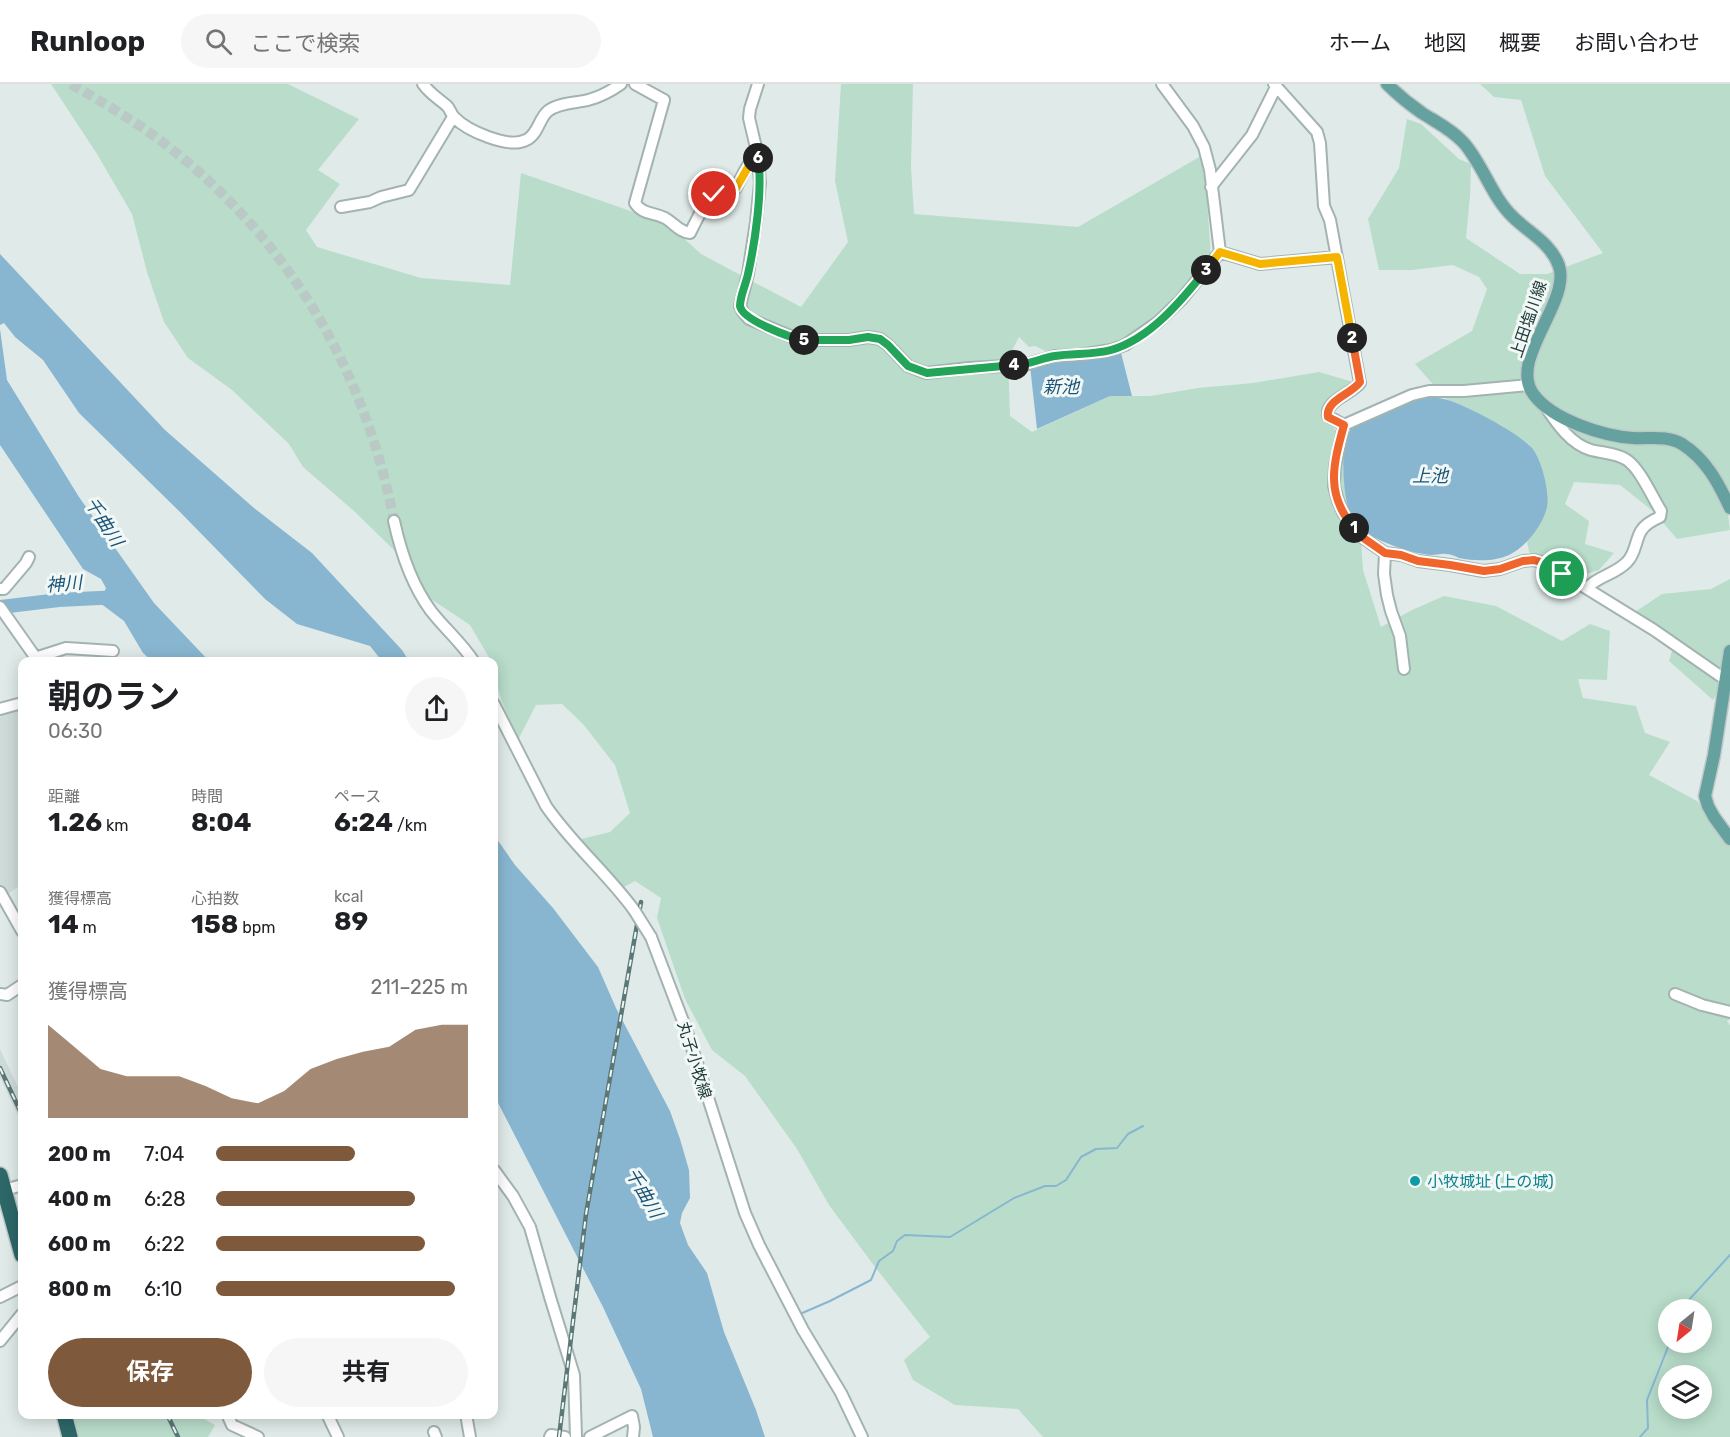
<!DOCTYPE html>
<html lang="ja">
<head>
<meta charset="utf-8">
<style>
	:root { --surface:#fff; --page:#f6f6f6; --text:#202124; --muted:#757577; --line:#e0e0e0; --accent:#7e593b }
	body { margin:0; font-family:Rubik,"Noto Sans JP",sans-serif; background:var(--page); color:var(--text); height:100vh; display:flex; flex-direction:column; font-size:22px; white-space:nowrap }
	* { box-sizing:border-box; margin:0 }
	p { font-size:20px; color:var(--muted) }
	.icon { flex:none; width:33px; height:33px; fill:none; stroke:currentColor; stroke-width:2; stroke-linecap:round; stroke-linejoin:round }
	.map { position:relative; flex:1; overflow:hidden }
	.drawer { position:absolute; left:18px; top:573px; width:480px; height:762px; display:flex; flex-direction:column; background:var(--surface); border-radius:12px; box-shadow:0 3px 15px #0003 }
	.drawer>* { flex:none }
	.needle { width:39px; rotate:210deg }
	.tools { position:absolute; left:1658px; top:1215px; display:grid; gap:12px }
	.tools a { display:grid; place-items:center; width:54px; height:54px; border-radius:50%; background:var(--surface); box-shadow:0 3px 15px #0003; font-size:30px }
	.pin { position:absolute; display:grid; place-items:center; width:51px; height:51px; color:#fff; margin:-26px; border:3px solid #fff; border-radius:50%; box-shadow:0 2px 6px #0007 }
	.km { position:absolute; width:30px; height:30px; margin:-15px; border-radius:50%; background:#222; color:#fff; font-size:16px; line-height:30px; text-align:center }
	.round { display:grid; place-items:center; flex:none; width:63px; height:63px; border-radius:32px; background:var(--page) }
	.head { display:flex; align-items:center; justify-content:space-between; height:102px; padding:0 30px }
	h1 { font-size:33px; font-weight:700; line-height:45px }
	.metrics { display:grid; grid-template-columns:repeat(3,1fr); gap:9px; height:102px; padding:6px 30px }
	.metrics div { display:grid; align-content:center }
	.metrics b { font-size:26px; font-weight:700 }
	.metrics small { font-size:16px; font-weight:400 }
	.metrics p { font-size:16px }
	.chart { height:168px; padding:12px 30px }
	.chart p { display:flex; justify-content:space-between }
	.chart svg { width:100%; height:108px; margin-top:6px; fill:var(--accent); opacity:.7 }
	.cta { display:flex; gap:12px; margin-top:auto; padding:12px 30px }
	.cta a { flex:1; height:69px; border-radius:36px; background:var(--accent); color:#fff; font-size:24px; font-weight:700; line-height:69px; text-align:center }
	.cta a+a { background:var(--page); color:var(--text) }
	ul { padding:0 30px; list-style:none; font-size:20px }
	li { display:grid; grid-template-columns:96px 72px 1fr; align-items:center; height:45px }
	li i { height:15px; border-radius:8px; background:var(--accent) }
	header { display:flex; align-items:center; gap:36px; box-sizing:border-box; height:84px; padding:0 30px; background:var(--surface); border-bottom:2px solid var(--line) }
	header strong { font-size:28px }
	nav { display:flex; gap:33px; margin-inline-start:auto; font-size:21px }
	.search { width:420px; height:54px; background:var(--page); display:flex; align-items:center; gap:15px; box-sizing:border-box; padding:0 21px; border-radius:33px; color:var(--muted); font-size:22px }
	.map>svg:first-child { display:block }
	.built { fill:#cedbd8 }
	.green { fill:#b9ddca; fill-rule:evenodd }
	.water { fill:#88b6d1 }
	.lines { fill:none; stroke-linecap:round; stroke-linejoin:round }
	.stream { stroke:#88b6d1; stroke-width:2 }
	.river { stroke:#88b6d1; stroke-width:14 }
	.minor-tunnel { stroke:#bac8c6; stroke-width:10; stroke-dasharray:10 5; stroke-linecap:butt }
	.minor-casing { stroke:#a3b3b1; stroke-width:14 }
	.major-casing { stroke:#c1c8c8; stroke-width:15 }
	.highway-casing { stroke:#c1c8c8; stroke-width:18 }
	.minor { stroke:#fff; stroke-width:10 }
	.major { stroke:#65a19e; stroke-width:12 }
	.highway { stroke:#2d6768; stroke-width:15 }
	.rail-casing { stroke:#5b7776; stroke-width:4.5 }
	.rail { stroke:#f1f8f6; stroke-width:2; stroke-dasharray:7; stroke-linecap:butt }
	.minor-bridge-casing { stroke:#a3b3b1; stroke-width:14; stroke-linecap:butt }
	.minor-bridge { stroke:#fff; stroke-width:10 }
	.split-1-casing { stroke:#fff; stroke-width:12 }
	.split-2-casing { stroke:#fff; stroke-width:12 }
	.split-3-casing { stroke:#fff; stroke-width:12 }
	.split-4-casing { stroke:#fff; stroke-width:12 }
	.split-5-casing { stroke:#fff; stroke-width:12 }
	.split-6-casing { stroke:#fff; stroke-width:12 }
	.split-7-casing { stroke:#fff; stroke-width:12 }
	.split-1 { stroke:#f0652b; stroke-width:8 }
	.split-2 { stroke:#f0652b; stroke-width:8 }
	.split-3 { stroke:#f5b400; stroke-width:8 }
	.split-4 { stroke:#22a559; stroke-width:8 }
	.split-5 { stroke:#22a559; stroke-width:8 }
	.split-6 { stroke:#22a559; stroke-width:8 }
	.split-7 { stroke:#f5b400; stroke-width:8 }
	.culture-dot { fill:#0f9aa8; stroke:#f1f8f6; stroke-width:2 }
	.labels { text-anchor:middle; stroke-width:6; stroke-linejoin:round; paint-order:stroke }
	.street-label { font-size:16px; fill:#213c3a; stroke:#f1f8f6 }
	.culture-label { font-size:16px; fill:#0d838f; stroke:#f1f8f6; text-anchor:start }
	.water-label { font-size:18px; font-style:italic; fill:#1b5477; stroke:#f1f8f6 }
</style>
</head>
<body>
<header>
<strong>Runloop</strong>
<div class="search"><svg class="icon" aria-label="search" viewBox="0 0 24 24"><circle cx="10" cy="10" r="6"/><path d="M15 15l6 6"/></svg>ここで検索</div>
<nav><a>ホーム</a><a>地図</a><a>概要</a><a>お問い合わせ</a></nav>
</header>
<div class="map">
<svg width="1730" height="1353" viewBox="0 0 1730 1353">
	<rect width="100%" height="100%" fill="#e0ebe9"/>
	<!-- built -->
	<path class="built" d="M22,622V800L5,812L0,804V633L10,625Z
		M0,965L22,1012V1040L0,993Z"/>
	<!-- green -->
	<path class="green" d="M51,0H288L359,35L318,86L340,100L306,146L317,163L421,194L510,201L521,89L668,140L701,170L801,223L848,158L835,97L841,0H913L911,83L914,130L1078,143L1201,72L1207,115L1211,174L1178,214L1135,252L1109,264L1054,271L1035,262L1029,263L1019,253L1008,274L1010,332L1032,348L1110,312H1150L1198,304L1253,299L1319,288L1353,298L1329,317L1320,329L1346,358L1343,387L1360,443L1363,486L1381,543L1412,526L1444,512L1496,522L1562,557L1590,540L1610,547L1607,596L1578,595L1583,614L1636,622L1645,649L1670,658L1649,691L1697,717L1730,760V935L1727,937L1730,941V1353H1043L1018,1325L955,1321L913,1296L904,1276L930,1253L875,1183L829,1121L797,1065L745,992L712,966L685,915L657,834L661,814L635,797L624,803L577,756L610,748L630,729L615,681L583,640L562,620L536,621L518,656C508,632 494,604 494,578L491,577L470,541L425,511L411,495L396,468L354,427L303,383L289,360L232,306L188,274L164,238L147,188L132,130L97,70ZM1668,1226H1701V1258H1668ZM1668,1292H1701V1324H1668Z
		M1480,0H1730V429L1728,430L1730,446L1677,455L1654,428L1620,401L1574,398L1565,420L1589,437L1585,460L1614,469L1599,486L1576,493L1529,468L1527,457L1541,438L1530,361L1503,343L1463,322L1446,315L1415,280L1472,247L1487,205L1479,193L1453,181L1412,186H1379L1368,135L1399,84L1407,35L1421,40L1459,75L1471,80L1470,112L1466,154L1520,190H1547L1603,169L1545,92L1521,16L1494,13Z
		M1730,495V585L1713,616L1669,577L1676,554L1635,528L1662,510L1711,505Z
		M64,1331H197L215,1341L208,1353H70Z"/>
	<!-- water -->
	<path class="water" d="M0,170L165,346L254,424L312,469L402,566L409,577H382L370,562L297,540L265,515L180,428L79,329L43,276L15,253L4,239L0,241Z
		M0,245L7,296L79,413L154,519L209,577H152L143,569L124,537L100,519L106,504L101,495L83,485L0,361Z
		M1120,265L1132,312H1110L1037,345L1030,282L1055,275Z
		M1425,312C1433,313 1441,314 1448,316C1467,322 1517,348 1531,363C1541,373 1550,408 1547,423C1543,441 1526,463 1509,471C1494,478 1474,477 1459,474C1455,472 1450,470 1446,470C1442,469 1437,471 1432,471C1412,470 1375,457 1360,444C1348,433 1345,413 1344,397C1342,379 1344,361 1351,344L1414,314Z
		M494,751L515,781L553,824L598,883L616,924L670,1027L680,1055L689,1086L690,1114L682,1129L680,1139L688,1161L707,1189L724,1248L756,1326L765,1353H653L641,1305L603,1223L494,1011Z"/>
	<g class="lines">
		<!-- stream -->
		<path class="stream" d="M1684,1226L1687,1218L1730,1171
			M800,1230L830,1217L871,1196L879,1177L893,1167L897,1157L905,1151L950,1153L1014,1114L1045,1102H1056L1066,1096L1081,1073L1096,1065L1117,1064L1128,1050L1143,1042
			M1640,1353L1648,1344L1647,1316L1670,1258"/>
		<!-- river -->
		<path class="river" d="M0,523L59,516L120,513"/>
		<!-- minor-tunnel -->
		<path class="minor-tunnel" d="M71,0C105,20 139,39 170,64C289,157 366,288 394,437"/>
		<!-- minor casing -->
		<g class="minor-casing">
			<path id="minor" d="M423,0C430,10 438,14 447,22C450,25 451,30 454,33C467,47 509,65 526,56C538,51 539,34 548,27C558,19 575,19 588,16C600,13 611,7 621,0
				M635,0L664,16L635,119C643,131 653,128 665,134C674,139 679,148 690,149C702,126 707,107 736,104C742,93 747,78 758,72
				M758,0L750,25L749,34L758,72L760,99L756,138L748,190L740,222L743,228L749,235L800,256H849L868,253L880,255L888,261L908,282L926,289L969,284L1024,281L1055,272L1079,271L1111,266L1125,261L1158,238L1181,216L1220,168L1210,86L1204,63L1193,42L1162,0
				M1274,0L1317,48L1320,59L1324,122L1330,136L1360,299C1352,310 1325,316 1328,332L1344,341
				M1211,103L1252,51L1276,3
				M341,123L370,118L381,113L409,106L453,33
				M1220,168L1260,180L1337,173
				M1547,325C1558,341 1571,360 1591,366C1602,369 1617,369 1627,376C1641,386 1652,413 1661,427L1660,433C1653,436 1645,440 1641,447C1635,457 1636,469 1627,478C1616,490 1598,492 1587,504
				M1344,341L1335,382L1334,402L1338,417L1344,430L1362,453L1372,460L1385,469L1401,471L1418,477L1450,481L1483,487L1500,485L1523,477L1534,476L1547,480L1654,546L1726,596
				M1344,341L1412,311L1429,307H1464L1529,301
				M394,437C401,469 411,500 431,527C445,545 462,559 474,578
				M1385,469L1384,490L1387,511L1391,527L1400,552L1404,585
				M0,505H4L26,479L29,473
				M0,523L38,577
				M35,574L66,564L113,567
				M494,620L546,722C572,760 607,789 634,826
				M0,625L22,619
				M0,808L22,847
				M651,853L686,945L745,1129L759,1161L803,1246L841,1309L862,1353
				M0,910L7,911L22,901
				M1675,910L1702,921L1730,928
				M494,1086L513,1112L530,1143L550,1213L574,1291L576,1353
				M5,1106L22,1101
				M0,1213L22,1202
				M0,1257L22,1230
				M227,1330L232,1341L258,1353
				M327,1330L338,1353
				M466,1330L470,1353
				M434,1348L436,1353
				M550,1353L551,1351L565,1353
				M590,1353L632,1332L634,1343L633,1353"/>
		</g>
		<!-- major casing -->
		<g class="major-casing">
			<path id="major" d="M1387,0C1398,11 1409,20 1422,29C1436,38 1451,45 1463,58C1483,80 1491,112 1513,133C1529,149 1551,159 1559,182C1571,219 1507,276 1534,311C1553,336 1603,352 1633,354C1649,355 1667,351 1682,360C1706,375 1719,400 1730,424
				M1730,567L1714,671L1705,712L1708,722L1714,733L1730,755"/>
		</g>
		<!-- highway casing -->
		<g class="highway-casing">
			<path id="highway" d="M0,1091L22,1171
				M64,1330L70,1353"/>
		</g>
		<!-- minor -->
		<use href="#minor" class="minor"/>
		<!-- major -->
		<use href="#major" class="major"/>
		<!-- highway -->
		<use href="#highway" class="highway"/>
		<!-- rail casing -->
		<g class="rail-casing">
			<path id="rail" d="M0,984L22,1031
				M167,1330L178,1353
				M559,1353L586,1130L641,818"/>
		</g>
		<!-- rail -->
		<use href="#rail" class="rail"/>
		<!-- minor-bridge casing -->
		<g class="minor-bridge-casing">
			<path id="minor-bridge" d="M634,826L651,853"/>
		</g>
		<!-- minor-bridge -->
		<use href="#minor-bridge" class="minor-bridge"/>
	</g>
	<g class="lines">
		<!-- split-1 casing -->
		<g class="split-1-casing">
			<path id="split-1" d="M1354,444L1362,453L1385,469L1401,471L1418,477L1450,481L1484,487L1500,485L1523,477L1534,476L1547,480L1562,490"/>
		</g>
		<!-- split-2 casing -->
		<g class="split-2-casing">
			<path id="split-2" d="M1352,254L1360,298C1352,310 1325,316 1328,333L1344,341C1333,381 1325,410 1354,444"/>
		</g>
		<!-- split-3 casing -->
		<g class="split-3-casing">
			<path id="split-3" d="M1206,186L1220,168L1260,180L1337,173L1352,254"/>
		</g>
		<!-- split-4 casing -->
		<g class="split-4-casing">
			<path id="split-4" d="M1014,281C1029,281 1041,274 1055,272C1074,269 1093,271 1111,266C1150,255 1182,216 1206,186"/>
		</g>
		<!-- split-5 casing -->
		<g class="split-5-casing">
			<path id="split-5" d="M804,256H849L868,253L880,255L888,261L908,282L927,289L1014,281"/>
		</g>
		<!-- split-6 casing -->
		<g class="split-6-casing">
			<path id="split-6" d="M758,74C763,105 755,159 748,190C746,200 740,212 740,222C742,236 791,254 804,256"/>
		</g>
		<!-- split-7 casing -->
		<g class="split-7-casing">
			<path id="split-7" d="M714,110L736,104L754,73L758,72V74"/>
		</g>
		<!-- split-1 -->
		<use href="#split-1" class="split-1"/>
		<!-- split-2 -->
		<use href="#split-2" class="split-2"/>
		<!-- split-3 -->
		<use href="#split-3" class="split-3"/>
		<!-- split-4 -->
		<use href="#split-4" class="split-4"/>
		<!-- split-5 -->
		<use href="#split-5" class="split-5"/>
		<!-- split-6 -->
		<use href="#split-6" class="split-6"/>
		<!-- split-7 -->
		<use href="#split-7" class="split-7"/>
	</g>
	<!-- markers -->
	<circle class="culture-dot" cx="1415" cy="1097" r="6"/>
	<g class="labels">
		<!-- street labels -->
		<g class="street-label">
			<text transform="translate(1528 235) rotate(-71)" y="6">上田塩川線</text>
			<text transform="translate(695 976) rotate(73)" y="6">丸子小牧線</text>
		</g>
		<!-- culture labels -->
		<g class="culture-label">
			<text x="1427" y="1103">小牧城址 (上の城)</text>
		</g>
		<!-- water labels -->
		<g class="water-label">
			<text x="1061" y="309">新池</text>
			<text x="1430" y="398">上池</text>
			<text transform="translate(104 438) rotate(57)" y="6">千曲川</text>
			<text transform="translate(64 500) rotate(-5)" y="6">神川</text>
			<text transform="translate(644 1109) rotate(60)" y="6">千曲川</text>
		</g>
	</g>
</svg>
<div class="tools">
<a><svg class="needle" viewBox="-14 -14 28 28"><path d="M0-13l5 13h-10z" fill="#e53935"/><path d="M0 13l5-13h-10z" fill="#757577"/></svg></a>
<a><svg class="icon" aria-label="layers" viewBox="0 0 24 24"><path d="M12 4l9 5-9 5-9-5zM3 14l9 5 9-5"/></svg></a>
</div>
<div class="pin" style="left:1562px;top:490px;background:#1e9e55"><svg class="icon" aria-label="arrive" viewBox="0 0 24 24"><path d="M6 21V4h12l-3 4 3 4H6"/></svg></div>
<div class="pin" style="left:714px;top:110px;background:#d93025"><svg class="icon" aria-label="check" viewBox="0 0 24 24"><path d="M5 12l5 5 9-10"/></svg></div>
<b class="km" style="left:1354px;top:444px">1</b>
<b class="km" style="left:1352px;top:254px">2</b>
<b class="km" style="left:1206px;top:186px">3</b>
<b class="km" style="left:1014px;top:281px">4</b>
<b class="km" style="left:804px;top:256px">5</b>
<b class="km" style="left:758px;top:74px">6</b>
<section class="drawer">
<div class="head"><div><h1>朝のラン</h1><p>06:30</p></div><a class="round"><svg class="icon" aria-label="share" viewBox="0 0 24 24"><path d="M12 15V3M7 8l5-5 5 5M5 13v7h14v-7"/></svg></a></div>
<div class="metrics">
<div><p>距離</p><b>1.26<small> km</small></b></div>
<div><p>時間</p><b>8:04</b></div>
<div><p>ペース</p><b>6:24<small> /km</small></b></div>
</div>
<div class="metrics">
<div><p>獲得標高</p><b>14<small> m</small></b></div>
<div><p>心拍数</p><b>158<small> bpm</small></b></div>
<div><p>kcal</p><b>89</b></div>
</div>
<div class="chart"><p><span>獲得標高</span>211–225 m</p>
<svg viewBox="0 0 160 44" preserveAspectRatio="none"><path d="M0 44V6L10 15L20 24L30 27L40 27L50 27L60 31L70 36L80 38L90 33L100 24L110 20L120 17L130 15L140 8L150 6L160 6V44z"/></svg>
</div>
<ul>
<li><b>200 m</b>7:04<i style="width:55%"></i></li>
<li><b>400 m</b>6:28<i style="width:79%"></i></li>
<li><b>600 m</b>6:22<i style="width:83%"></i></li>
<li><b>800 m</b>6:10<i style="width:95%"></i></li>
</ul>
<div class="cta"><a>保存</a><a>共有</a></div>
</section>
</div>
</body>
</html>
